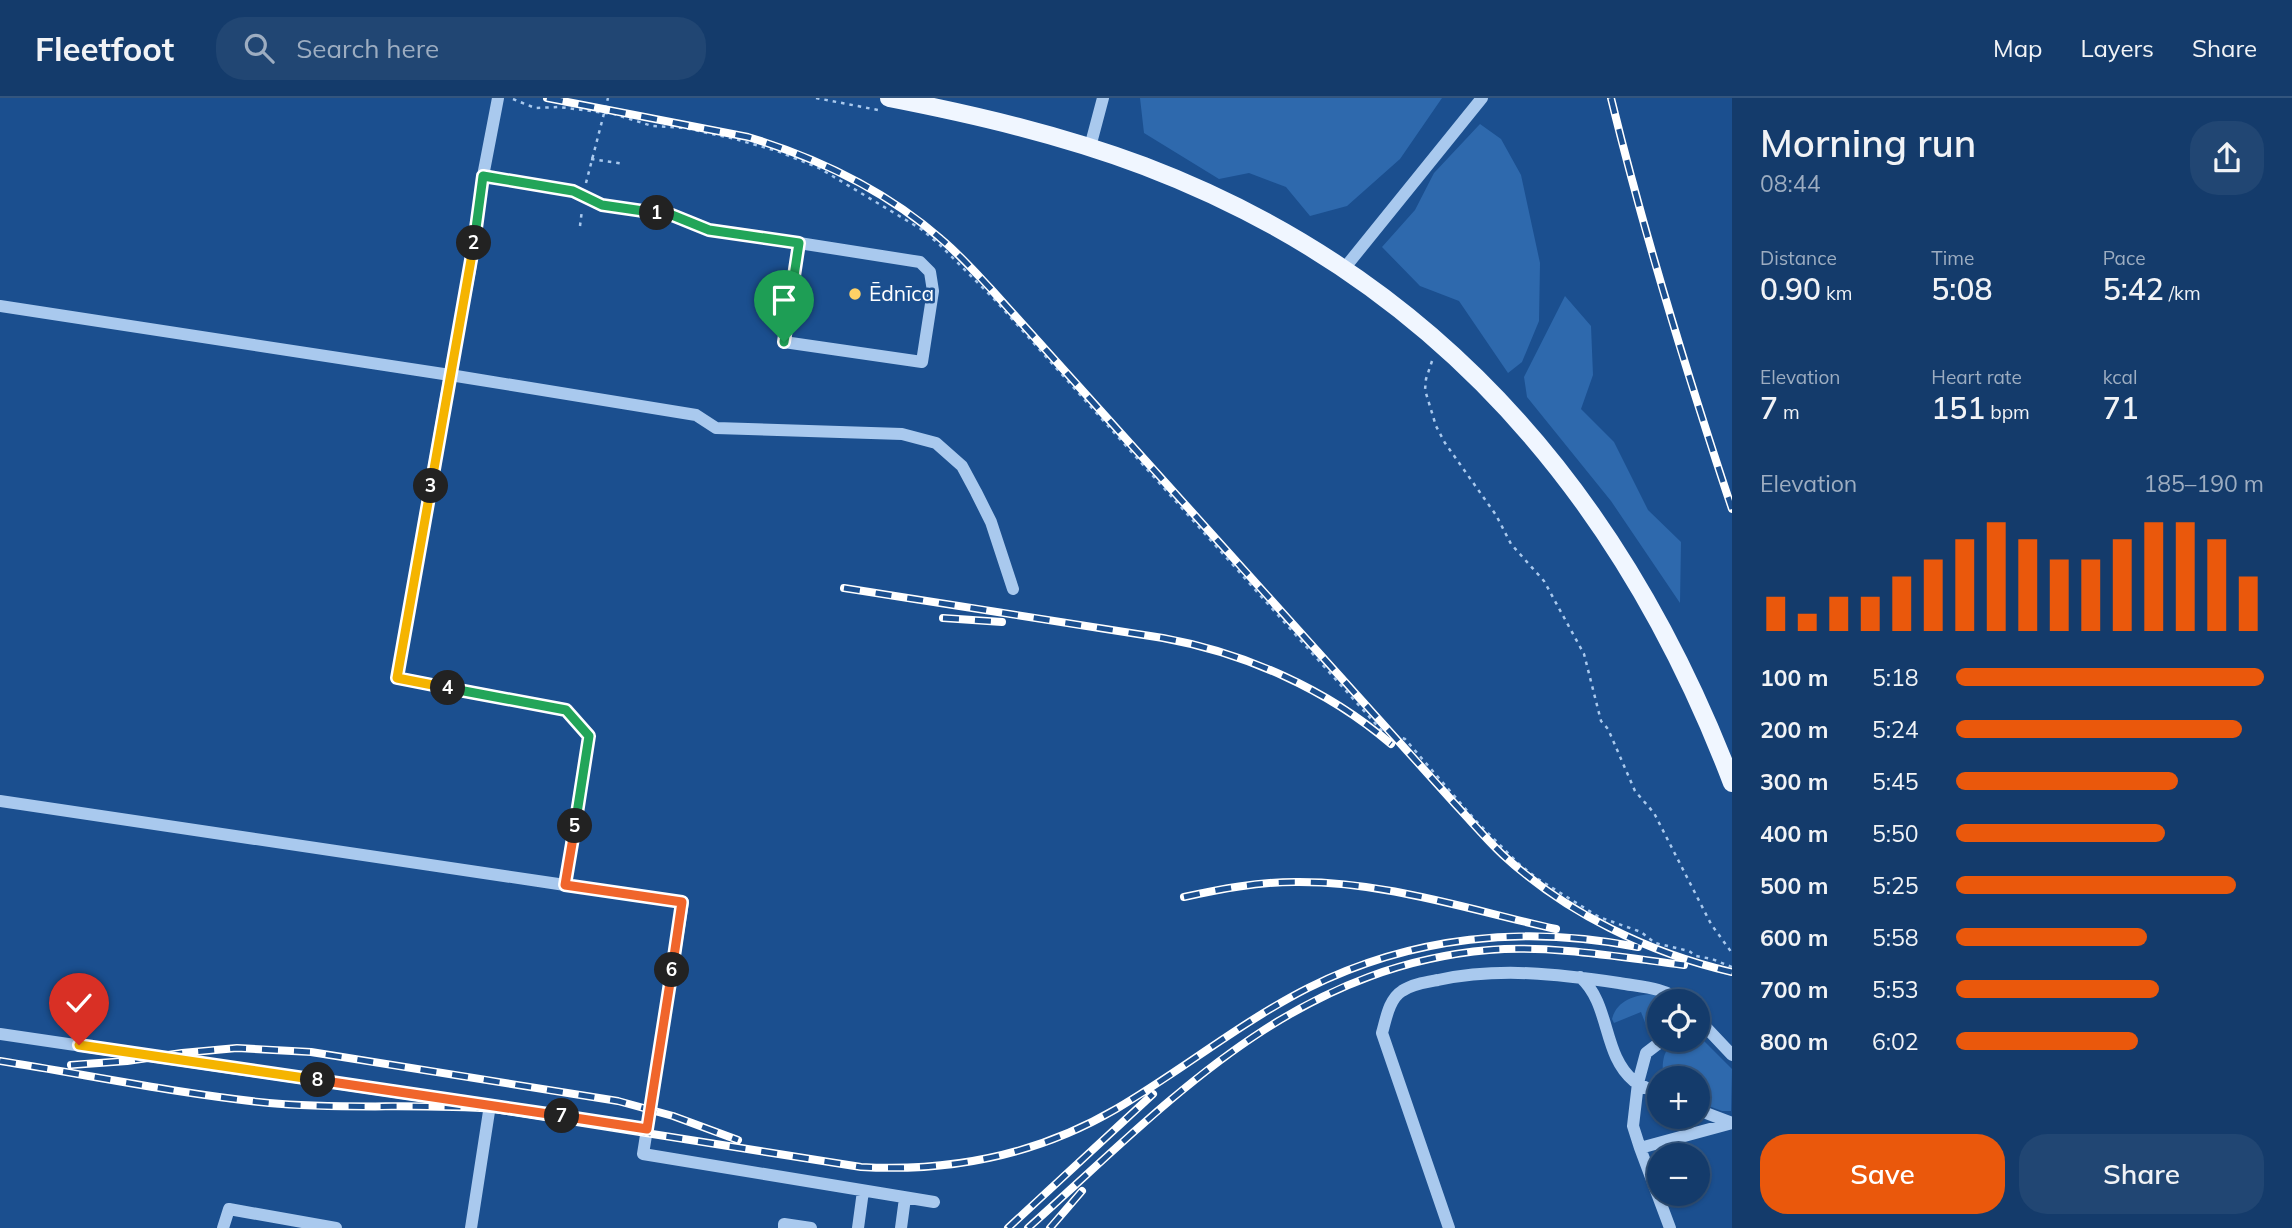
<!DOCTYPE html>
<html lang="en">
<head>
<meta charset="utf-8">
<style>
	:root { --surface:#143b6b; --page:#214673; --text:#f1f3f6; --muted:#9dadc1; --line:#33557e; --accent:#ea580c }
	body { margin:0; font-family:Mulish,sans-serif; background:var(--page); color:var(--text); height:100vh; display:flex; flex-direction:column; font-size:26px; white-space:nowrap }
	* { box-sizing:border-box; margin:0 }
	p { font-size:23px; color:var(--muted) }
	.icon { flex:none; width:38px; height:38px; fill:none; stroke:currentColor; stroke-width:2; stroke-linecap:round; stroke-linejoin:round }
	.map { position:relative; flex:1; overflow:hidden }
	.panel { display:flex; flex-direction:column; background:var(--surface); width:560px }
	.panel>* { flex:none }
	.controls { position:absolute; left:1647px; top:891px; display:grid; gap:14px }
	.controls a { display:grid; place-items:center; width:63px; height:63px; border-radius:50%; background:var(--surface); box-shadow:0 2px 5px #0004,0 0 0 2px var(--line); font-size:35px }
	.pin { position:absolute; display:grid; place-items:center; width:60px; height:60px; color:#fff; margin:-72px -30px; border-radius:50% 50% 50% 0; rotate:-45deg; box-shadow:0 0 7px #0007 }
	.pin .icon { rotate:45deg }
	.km { position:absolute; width:35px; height:35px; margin:-18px; border-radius:50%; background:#222; color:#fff; font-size:19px; line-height:35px; text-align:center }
	.round { display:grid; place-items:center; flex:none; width:74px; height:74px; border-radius:28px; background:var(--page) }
	.summary { display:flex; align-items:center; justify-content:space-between; height:119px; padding:0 28px }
	h1 { font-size:38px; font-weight:600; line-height:52px }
	.metrics { display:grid; grid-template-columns:repeat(3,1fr); gap:10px; height:119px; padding:7px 28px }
	.metrics div { display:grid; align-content:center }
	.metrics b { font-size:30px; font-weight:600 }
	.metrics small { font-size:19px; font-weight:400 }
	.metrics p { font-size:19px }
	.chart { height:196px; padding:14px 28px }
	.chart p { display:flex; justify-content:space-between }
	.chart svg { width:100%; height:126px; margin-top:7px; stroke:var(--accent); stroke-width:6 }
	.button { display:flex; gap:14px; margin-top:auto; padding:14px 28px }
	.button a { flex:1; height:80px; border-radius:28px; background:var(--accent); color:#fff; font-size:28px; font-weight:600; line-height:80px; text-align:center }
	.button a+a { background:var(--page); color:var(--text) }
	ul { padding:0 28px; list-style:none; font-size:23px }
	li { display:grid; grid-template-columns:112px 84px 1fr; align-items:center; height:52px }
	li i { height:18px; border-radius:9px; background:var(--accent) }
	header { display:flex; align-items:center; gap:42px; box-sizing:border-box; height:98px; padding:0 35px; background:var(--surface); border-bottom:2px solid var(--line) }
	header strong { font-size:33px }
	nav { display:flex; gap:38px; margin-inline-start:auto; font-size:24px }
	.search { width:490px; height:63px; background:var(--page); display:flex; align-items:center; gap:18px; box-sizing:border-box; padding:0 24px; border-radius:28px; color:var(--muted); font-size:26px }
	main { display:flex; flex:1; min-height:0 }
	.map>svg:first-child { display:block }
	.green { fill:#2e69ad }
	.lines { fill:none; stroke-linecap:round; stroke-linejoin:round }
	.path { stroke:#a9c9ee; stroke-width:2.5; stroke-dasharray:3.5 5; stroke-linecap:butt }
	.minor { stroke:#a9c9ee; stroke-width:12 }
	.major { stroke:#f0f6ff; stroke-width:18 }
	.rail-casing { stroke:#fff; stroke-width:8 }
	.rail { stroke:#1b4f8f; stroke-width:5; stroke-dasharray:16; stroke-linecap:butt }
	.split-1-casing { stroke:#fff; stroke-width:14 }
	.split-2-casing { stroke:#fff; stroke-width:14 }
	.split-3-casing { stroke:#fff; stroke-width:14 }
	.split-4-casing { stroke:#fff; stroke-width:14 }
	.split-5-casing { stroke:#fff; stroke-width:14 }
	.split-6-casing { stroke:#fff; stroke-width:14 }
	.split-7-casing { stroke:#fff; stroke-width:14 }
	.split-8-casing { stroke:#fff; stroke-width:14 }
	.split-9-casing { stroke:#fff; stroke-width:14 }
	.split-1 { stroke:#22a559; stroke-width:9 }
	.split-2 { stroke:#22a559; stroke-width:9 }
	.split-3 { stroke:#f5b400; stroke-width:9 }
	.split-4 { stroke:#f5b400; stroke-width:9 }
	.split-5 { stroke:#22a559; stroke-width:9 }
	.split-6 { stroke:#f0652b; stroke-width:9 }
	.split-7 { stroke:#f0652b; stroke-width:9 }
	.split-8 { stroke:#f0652b; stroke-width:9 }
	.split-9 { stroke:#f5b400; stroke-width:9 }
	.poi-dot { fill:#ffd166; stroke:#1b4f8f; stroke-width:2.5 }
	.labels { text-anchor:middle; stroke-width:5; stroke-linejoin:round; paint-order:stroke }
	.poi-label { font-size:21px; fill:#fff; stroke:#1b4f8f; text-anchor:start }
</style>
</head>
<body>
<header>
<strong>Fleetfoot</strong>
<div class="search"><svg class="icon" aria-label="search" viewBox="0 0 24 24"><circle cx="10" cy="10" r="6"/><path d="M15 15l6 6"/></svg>Search here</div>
<nav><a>Map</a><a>Layers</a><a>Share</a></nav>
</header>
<main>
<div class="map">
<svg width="1732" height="1130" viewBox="0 0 1732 1130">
	<rect width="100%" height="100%" fill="#1b4f8f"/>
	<!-- green -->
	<path class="green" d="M1140,0H1442L1400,61L1347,108L1310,118L1286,89L1249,75L1219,81L1144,35Z
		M1480,26L1501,41L1521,77L1540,165L1539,223L1522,264L1508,275L1459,203L1420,188L1382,149L1415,112L1434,75Z
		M1565,198L1591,228L1593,277L1581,311L1614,344L1648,412L1681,444L1680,505L1611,403L1527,299L1524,279Z
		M1653,896L1665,903H1659V931L1649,935L1641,914L1614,925L1612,921C1617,902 1635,897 1653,896Z
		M1698,941L1704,943L1732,971L1731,1013H1722L1698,1004V980H1663C1661,949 1669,944 1698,941Z"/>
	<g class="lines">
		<!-- path -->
		<path class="path" d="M816,0L878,12
			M513,1L535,10L559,9L614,16L652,28L685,30L735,41L777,53L819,70L921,131L940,147L995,202L1382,633L1405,641L1476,723L1519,766L1538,781L1599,819L1641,834L1655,845L1689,853L1696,858L1712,861L1732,869
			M591,61L624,66
			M586,85L608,0
			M580,128L582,112
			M1432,263L1426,281L1425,292L1436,328L1445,345L1496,417L1511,446L1544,483L1584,556L1601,623L1608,631L1635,693L1654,715L1711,826L1732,855"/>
		<!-- minor -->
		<path class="minor" d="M498,0L483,78L470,172L450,277L696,317L716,330L902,336L936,345L962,368L976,394L991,424L1013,491
			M1090,49L1103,0
			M483,78L573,93L602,107L672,117L709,132L799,145L784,244L922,264L933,193L930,174L920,164L799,145
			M1343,172L1482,0
			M0,208L450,277L397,580L566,612L589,637L565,787L683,804L647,1031L0,936
			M0,703L565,787
			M1580,879C1611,906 1602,957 1634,983C1641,988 1651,992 1659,996
			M1698,921L1732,957
			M1698,1012L1732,1025
			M647,1031L643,1056L934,1104
			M1640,1050L1633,1028L1638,985L1646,955L1663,942
			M223,1130L229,1111L336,1130
			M471,1130L490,1007
			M784,1130V1126L811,1130
			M858,1130L863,1093
			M901,1130L905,1100
			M1449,1130L1382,935C1386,921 1389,901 1402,893C1412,886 1427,884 1438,882C1499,869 1559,876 1619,885C1640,889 1664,889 1680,903
			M1670,1130L1640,1050L1732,1025"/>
		<!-- major -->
		<path class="major" d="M889,0C976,17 1061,37 1144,68C1436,179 1623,399 1732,685"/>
		<!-- rail casing -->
		<g class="rail-casing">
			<path id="rail" d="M547,0L748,39C818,60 886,93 941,141C959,156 975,174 991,191L1455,706C1471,723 1486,741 1503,757C1566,815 1649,855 1732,874
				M1611,0C1645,139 1687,276 1732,411
				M844,490L1163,540C1245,555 1327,591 1391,646
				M943,520L1002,524
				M1184,799C1221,791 1257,784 1295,784C1384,783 1470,812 1556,831
				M0,963C89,977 179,996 269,1005C344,1012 419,1005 494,1011L861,1069C951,1074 1037,1057 1116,1011C1181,973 1241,924 1308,890C1412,838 1525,827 1638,849
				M71,967L127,963L182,955L237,950L311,954L618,1003L673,1018L738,1042
				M1008,1130L1153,996
				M1028,1130C1167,1006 1290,869 1489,852C1554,847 1619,859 1684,867
				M1050,1130L1082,1093"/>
		</g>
		<!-- rail -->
		<use href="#rail" class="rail"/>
	</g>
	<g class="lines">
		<!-- split-1 casing -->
		<g class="split-1-casing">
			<path id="split-1" d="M657,115L672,117L709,132L799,145L784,244"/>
		</g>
		<!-- split-2 casing -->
		<g class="split-2-casing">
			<path id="split-2" d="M474,145L483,78L573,93L602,107L657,115"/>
		</g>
		<!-- split-3 casing -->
		<g class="split-3-casing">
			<path id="split-3" d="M431,388L474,145"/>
		</g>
		<!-- split-4 casing -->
		<g class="split-4-casing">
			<path id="split-4" d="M431,388L397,580L448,590"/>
		</g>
		<!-- split-5 casing -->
		<g class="split-5-casing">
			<path id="split-5" d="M448,590L566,612L589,638L575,728"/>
		</g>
		<!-- split-6 casing -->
		<g class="split-6-casing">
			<path id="split-6" d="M575,728L565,787L682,804L672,872"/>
		</g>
		<!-- split-7 casing -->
		<g class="split-7-casing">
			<path id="split-7" d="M562,1018L647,1031L672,872"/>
		</g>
		<!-- split-8 casing -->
		<g class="split-8-casing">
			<path id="split-8" d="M318,982L562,1018"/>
		</g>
		<!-- split-9 casing -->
		<g class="split-9-casing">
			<path id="split-9" d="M79,947L318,982"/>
		</g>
		<!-- split-1 -->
		<use href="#split-1" class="split-1"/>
		<!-- split-2 -->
		<use href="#split-2" class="split-2"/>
		<!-- split-3 -->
		<use href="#split-3" class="split-3"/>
		<!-- split-4 -->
		<use href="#split-4" class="split-4"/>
		<!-- split-5 -->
		<use href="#split-5" class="split-5"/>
		<!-- split-6 -->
		<use href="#split-6" class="split-6"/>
		<!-- split-7 -->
		<use href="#split-7" class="split-7"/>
		<!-- split-8 -->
		<use href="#split-8" class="split-8"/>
		<!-- split-9 -->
		<use href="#split-9" class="split-9"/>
	</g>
	<!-- markers -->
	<circle class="poi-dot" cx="855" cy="196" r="7"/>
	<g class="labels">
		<!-- poi labels -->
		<g class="poi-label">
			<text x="869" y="203">Ēdnīca</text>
		</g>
	</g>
</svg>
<div class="controls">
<a><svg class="icon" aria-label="locate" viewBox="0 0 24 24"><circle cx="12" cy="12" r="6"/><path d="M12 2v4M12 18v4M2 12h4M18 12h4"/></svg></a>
<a>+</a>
<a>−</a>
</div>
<div class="pin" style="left:784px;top:244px;background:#1e9e55"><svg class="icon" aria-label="arrive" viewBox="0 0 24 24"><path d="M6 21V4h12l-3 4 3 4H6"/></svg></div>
<div class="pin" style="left:79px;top:947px;background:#d93025"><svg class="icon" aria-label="check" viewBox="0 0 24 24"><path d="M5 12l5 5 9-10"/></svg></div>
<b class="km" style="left:657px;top:115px">1</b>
<b class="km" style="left:474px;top:145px">2</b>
<b class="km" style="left:431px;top:388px">3</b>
<b class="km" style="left:448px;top:590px">4</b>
<b class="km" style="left:575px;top:728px">5</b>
<b class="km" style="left:672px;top:872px">6</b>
<b class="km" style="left:562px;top:1018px">7</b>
<b class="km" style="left:318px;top:982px">8</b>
</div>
<section class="panel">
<div class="summary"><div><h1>Morning run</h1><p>08:44</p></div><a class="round"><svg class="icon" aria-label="share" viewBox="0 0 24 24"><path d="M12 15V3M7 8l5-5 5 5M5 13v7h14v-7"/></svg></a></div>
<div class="metrics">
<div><p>Distance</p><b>0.90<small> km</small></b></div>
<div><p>Time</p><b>5:08</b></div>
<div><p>Pace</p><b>5:42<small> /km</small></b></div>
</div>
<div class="metrics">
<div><p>Elevation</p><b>7<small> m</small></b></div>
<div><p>Heart rate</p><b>151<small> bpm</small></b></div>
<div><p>kcal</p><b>71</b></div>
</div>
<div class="chart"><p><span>Elevation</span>185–190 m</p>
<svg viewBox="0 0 160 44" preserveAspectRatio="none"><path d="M5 44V32M15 44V38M25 44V32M35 44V32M45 44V25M55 44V19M65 44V12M75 44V6M85 44V12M95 44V19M105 44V19M115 44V12M125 44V6M135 44V6M145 44V12M155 44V25"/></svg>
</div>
<ul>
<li><b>100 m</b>5:18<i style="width:100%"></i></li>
<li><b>200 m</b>5:24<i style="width:93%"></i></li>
<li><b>300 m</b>5:45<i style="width:72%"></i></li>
<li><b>400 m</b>5:50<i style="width:68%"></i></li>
<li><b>500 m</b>5:25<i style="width:91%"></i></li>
<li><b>600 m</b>5:58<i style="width:62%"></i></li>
<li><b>700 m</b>5:53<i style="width:66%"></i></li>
<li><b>800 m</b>6:02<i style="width:59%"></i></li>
</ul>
<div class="button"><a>Save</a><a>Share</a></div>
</section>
</main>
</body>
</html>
